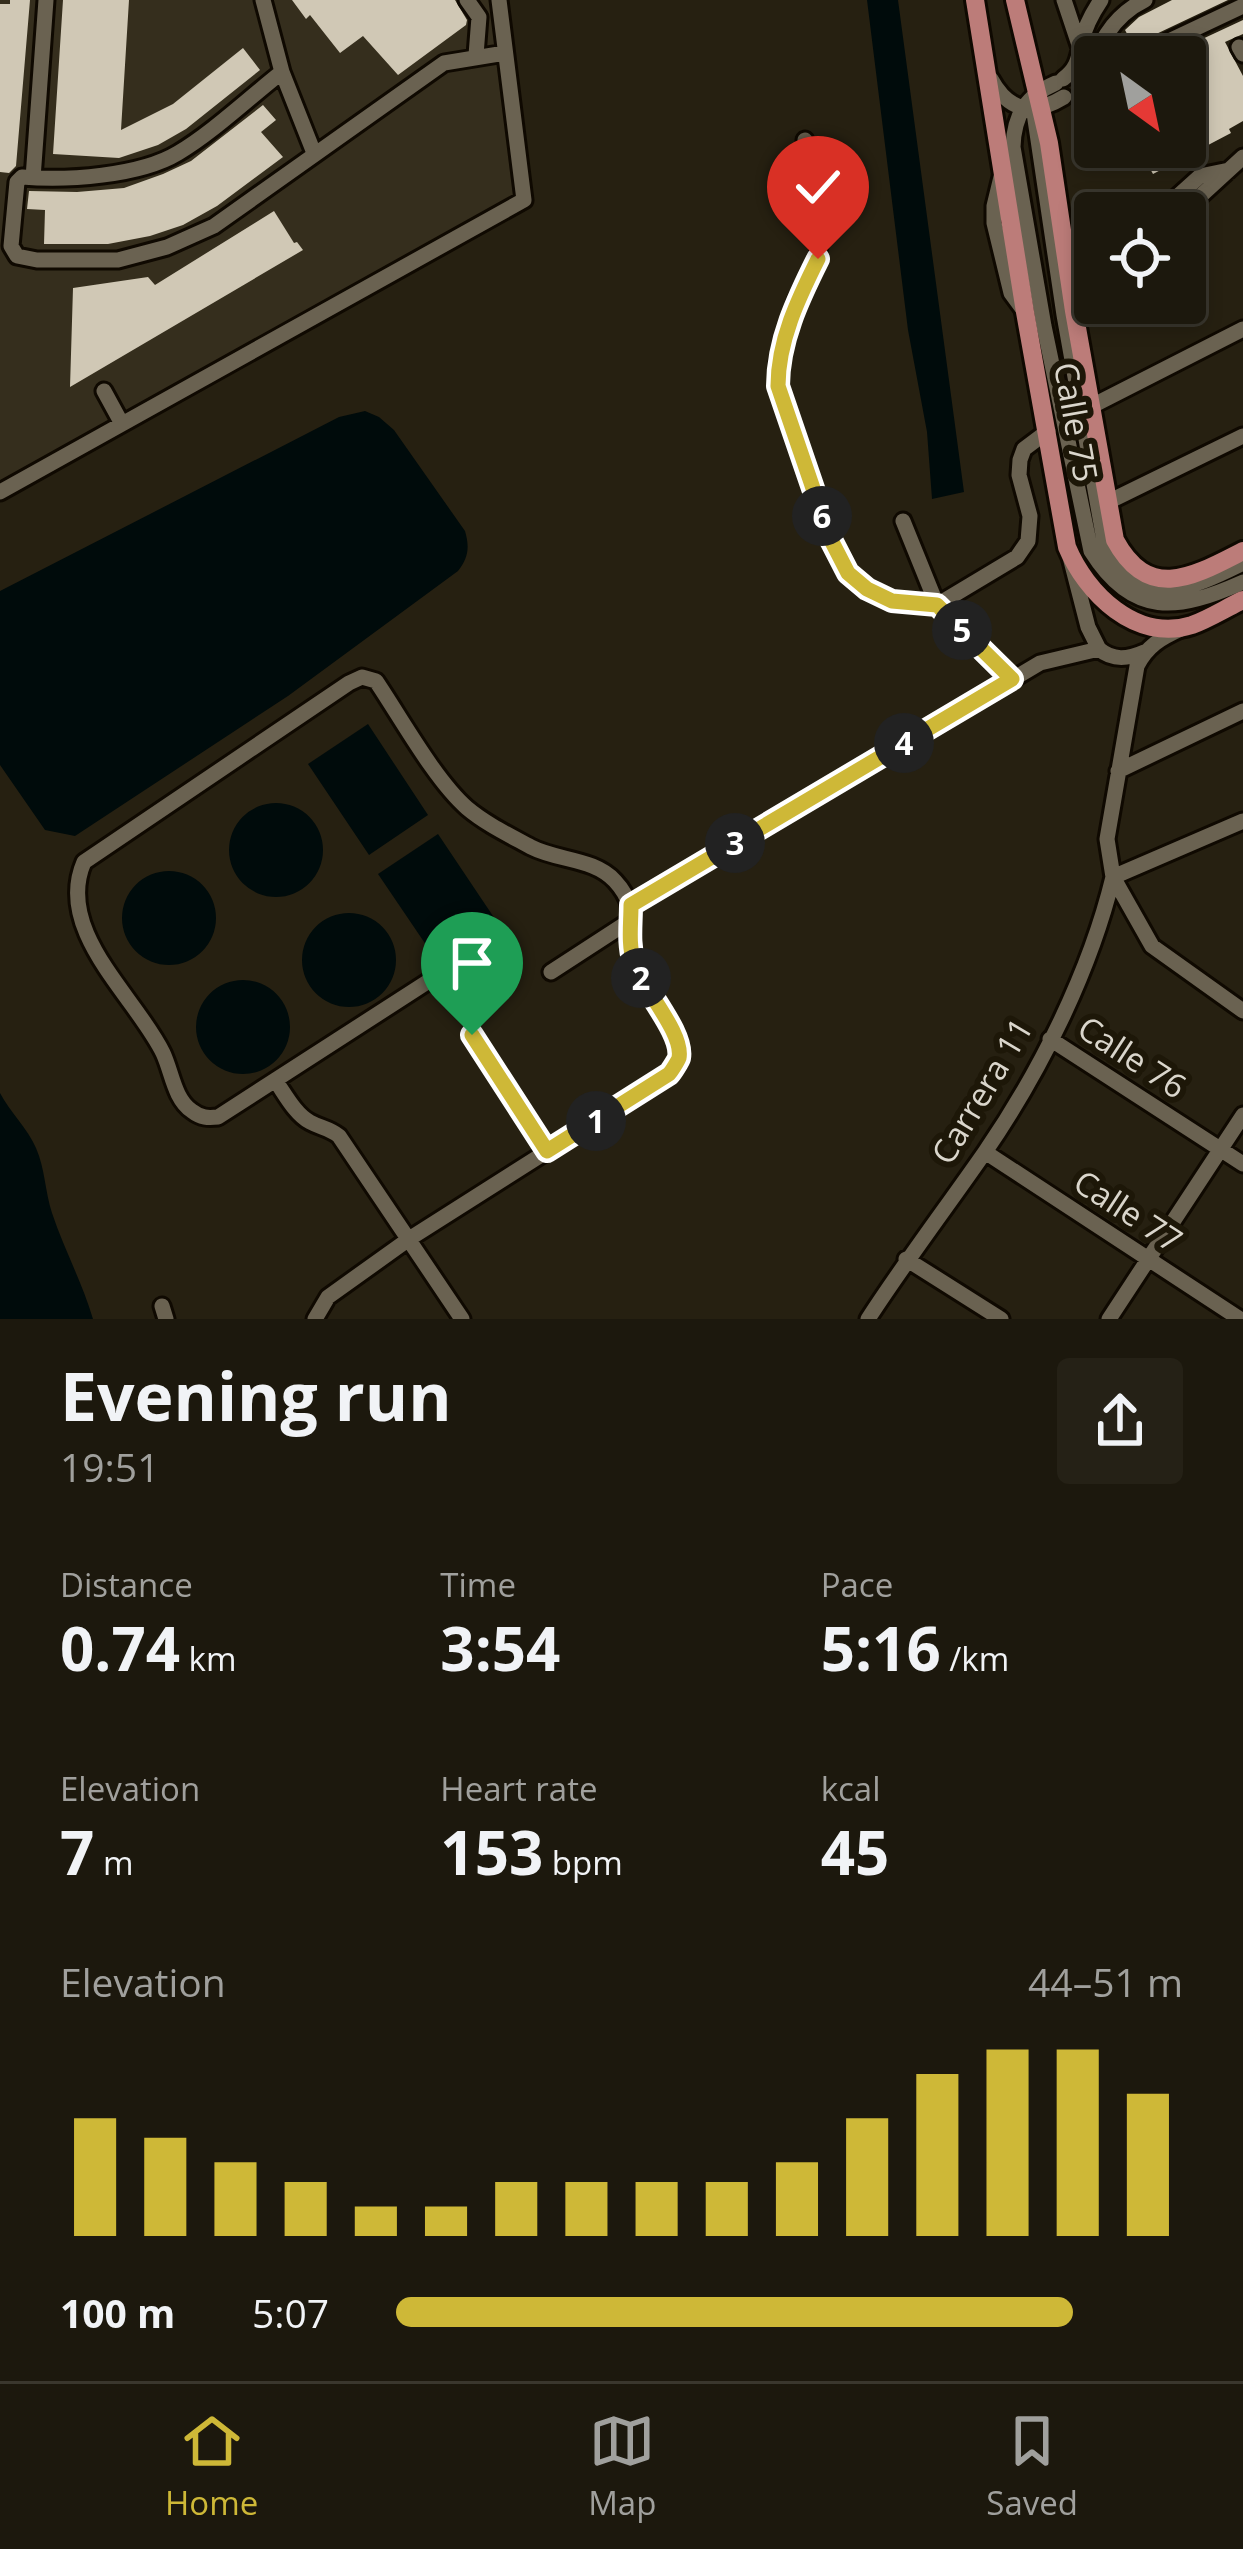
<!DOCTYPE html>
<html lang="en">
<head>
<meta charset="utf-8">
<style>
	:root { --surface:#1c180d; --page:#252116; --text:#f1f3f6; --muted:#a0a09d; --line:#3a372e; --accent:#ceb837 }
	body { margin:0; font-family:"Open Sans",sans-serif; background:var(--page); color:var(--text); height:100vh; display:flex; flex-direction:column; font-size:45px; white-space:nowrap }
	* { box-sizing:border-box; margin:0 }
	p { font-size:39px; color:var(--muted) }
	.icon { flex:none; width:66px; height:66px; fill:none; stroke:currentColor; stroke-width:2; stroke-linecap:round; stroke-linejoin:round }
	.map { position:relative; height:1319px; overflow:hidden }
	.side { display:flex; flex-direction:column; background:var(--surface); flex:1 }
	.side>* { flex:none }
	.needle { width:78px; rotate:147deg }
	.buttons { position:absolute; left:1074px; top:36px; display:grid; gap:24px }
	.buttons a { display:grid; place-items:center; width:132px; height:132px; border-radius:12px; background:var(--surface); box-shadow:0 6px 18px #0003,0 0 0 3px var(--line); font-size:60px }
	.pin { position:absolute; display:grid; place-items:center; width:102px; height:102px; color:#fff; margin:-123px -51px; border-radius:50% 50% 50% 0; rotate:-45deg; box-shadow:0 0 12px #0007 }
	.pin .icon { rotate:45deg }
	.km { position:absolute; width:60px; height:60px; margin:-30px; border-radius:50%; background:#222; color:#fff; font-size:33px; line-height:60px; text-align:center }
	.round { display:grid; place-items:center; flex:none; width:126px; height:126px; border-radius:12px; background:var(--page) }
	.headline { display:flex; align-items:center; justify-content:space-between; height:204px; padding:0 60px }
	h1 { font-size:66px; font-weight:700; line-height:90px }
	.stats { display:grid; grid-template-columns:repeat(3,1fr); gap:18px; height:204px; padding:12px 60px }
	.stats div { display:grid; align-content:center }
	.stats b { font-size:60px; font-weight:700 }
	.stats small { font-size:33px; font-weight:400 }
	.stats p { font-size:33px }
	.chart { height:336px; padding:24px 60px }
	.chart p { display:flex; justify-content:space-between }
	.chart svg { width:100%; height:216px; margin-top:12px; stroke:var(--accent); stroke-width:6 }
	ul { padding:0 60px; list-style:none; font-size:39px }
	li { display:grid; grid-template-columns:192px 144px 1fr; align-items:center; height:90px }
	li i { height:30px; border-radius:15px; background:var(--accent) }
	.dock { display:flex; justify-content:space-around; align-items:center; height:168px; border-top:3px solid var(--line); background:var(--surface); font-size:33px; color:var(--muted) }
	.dock a { display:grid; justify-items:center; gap:6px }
	.dock .current { color:var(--accent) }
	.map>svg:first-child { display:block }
	.commercial { fill:#352e1d }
	.water { fill:#000b0b }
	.building { fill:#d0c8b5 }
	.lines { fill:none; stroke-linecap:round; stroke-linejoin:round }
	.minor-casing { stroke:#0f0901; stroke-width:21 }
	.major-casing { stroke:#0f0901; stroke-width:24 }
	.minor { stroke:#6a6251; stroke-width:15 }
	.major { stroke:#bc7c79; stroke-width:18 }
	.route-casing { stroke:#fff; stroke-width:24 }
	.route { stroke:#ceb837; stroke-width:15 }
	.labels { text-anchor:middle; stroke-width:12; stroke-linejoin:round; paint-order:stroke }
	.street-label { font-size:33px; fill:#dad6cc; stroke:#1d1708 }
</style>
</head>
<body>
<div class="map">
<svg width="1243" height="1319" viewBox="0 0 1243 1319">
	<rect width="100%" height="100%" fill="#262011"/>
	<!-- commercial -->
	<path class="commercial" d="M0,0H499L524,200L0,492Z"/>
	<!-- water -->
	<path class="water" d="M867,0H898L964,492L932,499L927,432L908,330Z
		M365,411L379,417L394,430L465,531C470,548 468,558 458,571L288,696L75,836L45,830L0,765V591L339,417Z
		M368,724L428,815L369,855L308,764Z
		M229 850a47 47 0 1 1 94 0a47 47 0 1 1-94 0Z
		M438,834L499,925L439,964L378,874Z
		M122 918a47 47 0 1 1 94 0a47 47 0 1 1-94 0Z
		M302 960a47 47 0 1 1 94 0a47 47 0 1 1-94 0Z
		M196 1027a47 47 0 1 1 94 0a47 47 0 1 1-94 0Z
		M0,1093C10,1112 28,1129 36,1148C45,1168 45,1192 52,1213C64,1249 82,1282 93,1319H0Z"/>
	<!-- building -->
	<path class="building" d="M10,0H30L16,166L9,173L0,172V4H10Z
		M63,0H129L121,130L173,104L243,48L260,70L186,129L158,145L119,158L53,154Z
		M292,0H455L467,20L466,25L398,75L363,36L340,53L310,15L306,19Z
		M1172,0H1228L1133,45L1125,30L1139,17Z
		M1243,20V34L1225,42L1243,76V121L1229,129L1231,133L1153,174L1138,147H1185L1183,48Z
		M263,105L276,120L261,132L283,157L217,206L183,225L150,236L108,244H44L45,210L27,209L29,191L77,192L124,188L163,174L191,161Z
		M274,211L294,243L297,242L303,250L70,387L73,288L148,277L155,285Z"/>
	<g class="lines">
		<!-- minor casing -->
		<g class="minor-casing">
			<path id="minor" d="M263,0L282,72
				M467,0L479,17L476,55
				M1064,0L1080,48
				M1239,47L1243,54
				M1135,57L1243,6
				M991,79C1009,112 1033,116 1064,97
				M1063,79C1078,68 1078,58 1082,41C1085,26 1093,12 1101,0
				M1056,83C1026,96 1014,115 1013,147L1044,326L1091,551C1133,618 1178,611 1243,582
				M1082,87C1097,50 1108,18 1145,0
				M1034,113L1064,315L1105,546C1136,614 1191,589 1243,563
				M805,140L821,219L818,259L796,301L778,362V386L829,538L847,573L867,589L892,601L937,605L1017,557L1028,541L1030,516L1019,475L1020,460L1024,449L1048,431
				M314,153L282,72C250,97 212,133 178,153C140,176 66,181 22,177L17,182L11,246L17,256L37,260H118L167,247L214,226L444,63L505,53
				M1001,177L994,206V223L1011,293L1025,312
				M33,178L46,0
				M1159,213L1200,176L1229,170
				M1182,213L1243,157
				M1074,311L1095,292
				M104,391L122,424
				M1090,407L1243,329
				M0,492L524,200L499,0
				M1106,503L1243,436
				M903,521L937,605L1012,679
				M1071,561L1088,627L1099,649
				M1181,629C1161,638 1147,646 1137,666L1107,839L1113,877L1152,946L1243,1011
				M1118,771L1243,711
				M1113,877L1243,821
				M631,905L1040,663L1099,649C1113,661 1128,659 1144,652
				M551,972L631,920
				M472,1035L547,1151
				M1050,1039L1243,1164
				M275,1080C285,1094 295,1114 310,1122C321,1128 329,1128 339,1136L462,1319
				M985,1152L1240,1319
				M906,1259L1001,1319
				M162,1306L166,1319
				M315,1319L328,1297L409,1239L669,1074C675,1066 680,1060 679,1049C674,1020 647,995 636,968C622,934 644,912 615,881C594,858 558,861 531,847C509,835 486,824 467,808C435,780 401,718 376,681L362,677L349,683L84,862C54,931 136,997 163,1053C172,1072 174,1099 192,1111C201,1118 208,1118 218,1117L435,977
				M868,1319C905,1262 946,1208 985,1152C1040,1072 1090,972 1113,877
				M1109,1319L1243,1115"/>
		</g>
		<!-- major casing -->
		<g class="major-casing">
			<path id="major" d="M975,0L1025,312L1067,547C1086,593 1136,643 1192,625C1209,619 1226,608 1243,600
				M1015,0L1049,143L1074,311L1115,540C1149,603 1194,576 1243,551"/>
		</g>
		<!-- minor -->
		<use href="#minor" class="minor"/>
		<!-- major -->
		<use href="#major" class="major"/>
	</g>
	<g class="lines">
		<!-- route casing -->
		<g class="route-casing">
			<path id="route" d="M472,1035L547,1151L669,1074C671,1072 678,1061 679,1058C684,1033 642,988 634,963C628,944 631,924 631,905L1012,679L937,605L892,601L867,589L848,573L830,538L778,386C778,341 798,299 818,259"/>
		</g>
		<!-- route -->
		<use href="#route" class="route"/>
	</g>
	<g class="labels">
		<!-- street labels -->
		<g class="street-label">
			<text transform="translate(1076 422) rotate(80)" y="12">Calle 75</text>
			<text transform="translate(1132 1057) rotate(33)" y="12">Calle 76</text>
			<text transform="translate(982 1091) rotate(-59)" y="12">Carrera 11</text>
			<text transform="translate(1128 1211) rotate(33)" y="12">Calle 77</text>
		</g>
	</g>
</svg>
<div class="buttons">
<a><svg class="needle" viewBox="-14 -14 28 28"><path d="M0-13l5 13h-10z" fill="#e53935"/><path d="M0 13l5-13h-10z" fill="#a0a09d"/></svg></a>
<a><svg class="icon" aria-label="locate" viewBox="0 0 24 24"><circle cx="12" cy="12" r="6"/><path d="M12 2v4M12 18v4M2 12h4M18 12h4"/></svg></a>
</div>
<div class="pin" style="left:472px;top:1035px;background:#1e9e55"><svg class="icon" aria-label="arrive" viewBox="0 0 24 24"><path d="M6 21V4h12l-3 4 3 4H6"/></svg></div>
<div class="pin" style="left:818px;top:259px;background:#d93025"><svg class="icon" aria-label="check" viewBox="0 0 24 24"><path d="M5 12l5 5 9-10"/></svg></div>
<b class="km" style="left:596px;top:1121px">1</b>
<b class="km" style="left:641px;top:978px">2</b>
<b class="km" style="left:735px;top:843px">3</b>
<b class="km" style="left:904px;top:743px">4</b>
<b class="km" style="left:962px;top:630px">5</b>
<b class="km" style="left:822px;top:516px">6</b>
</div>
<section class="side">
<div class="headline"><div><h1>Evening run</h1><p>19:51</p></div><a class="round"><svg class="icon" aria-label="share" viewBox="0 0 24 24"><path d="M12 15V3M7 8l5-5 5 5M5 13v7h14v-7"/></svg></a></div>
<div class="stats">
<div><p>Distance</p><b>0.74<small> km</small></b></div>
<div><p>Time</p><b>3:54</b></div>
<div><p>Pace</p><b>5:16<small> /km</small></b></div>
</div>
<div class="stats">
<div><p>Elevation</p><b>7<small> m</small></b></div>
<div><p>Heart rate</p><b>153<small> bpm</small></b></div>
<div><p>kcal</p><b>45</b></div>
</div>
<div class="chart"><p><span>Elevation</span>44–51 m</p>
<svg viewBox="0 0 160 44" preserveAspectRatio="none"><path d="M5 44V20M15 44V24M25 44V29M35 44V33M45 44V38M55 44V38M65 44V33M75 44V33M85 44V33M95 44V33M105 44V29M115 44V20M125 44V11M135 44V6M145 44V6M155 44V15"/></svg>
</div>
<ul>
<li><b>100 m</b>5:07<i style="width:86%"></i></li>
</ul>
</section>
<nav class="dock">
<a class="current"><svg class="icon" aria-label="home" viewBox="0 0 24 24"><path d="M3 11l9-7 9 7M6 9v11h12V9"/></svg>Home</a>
<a><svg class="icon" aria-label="map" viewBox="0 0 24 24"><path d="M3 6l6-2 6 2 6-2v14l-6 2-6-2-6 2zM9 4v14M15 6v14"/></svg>Map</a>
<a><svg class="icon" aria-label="saved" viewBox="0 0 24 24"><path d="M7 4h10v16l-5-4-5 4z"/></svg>Saved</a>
</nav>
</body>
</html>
